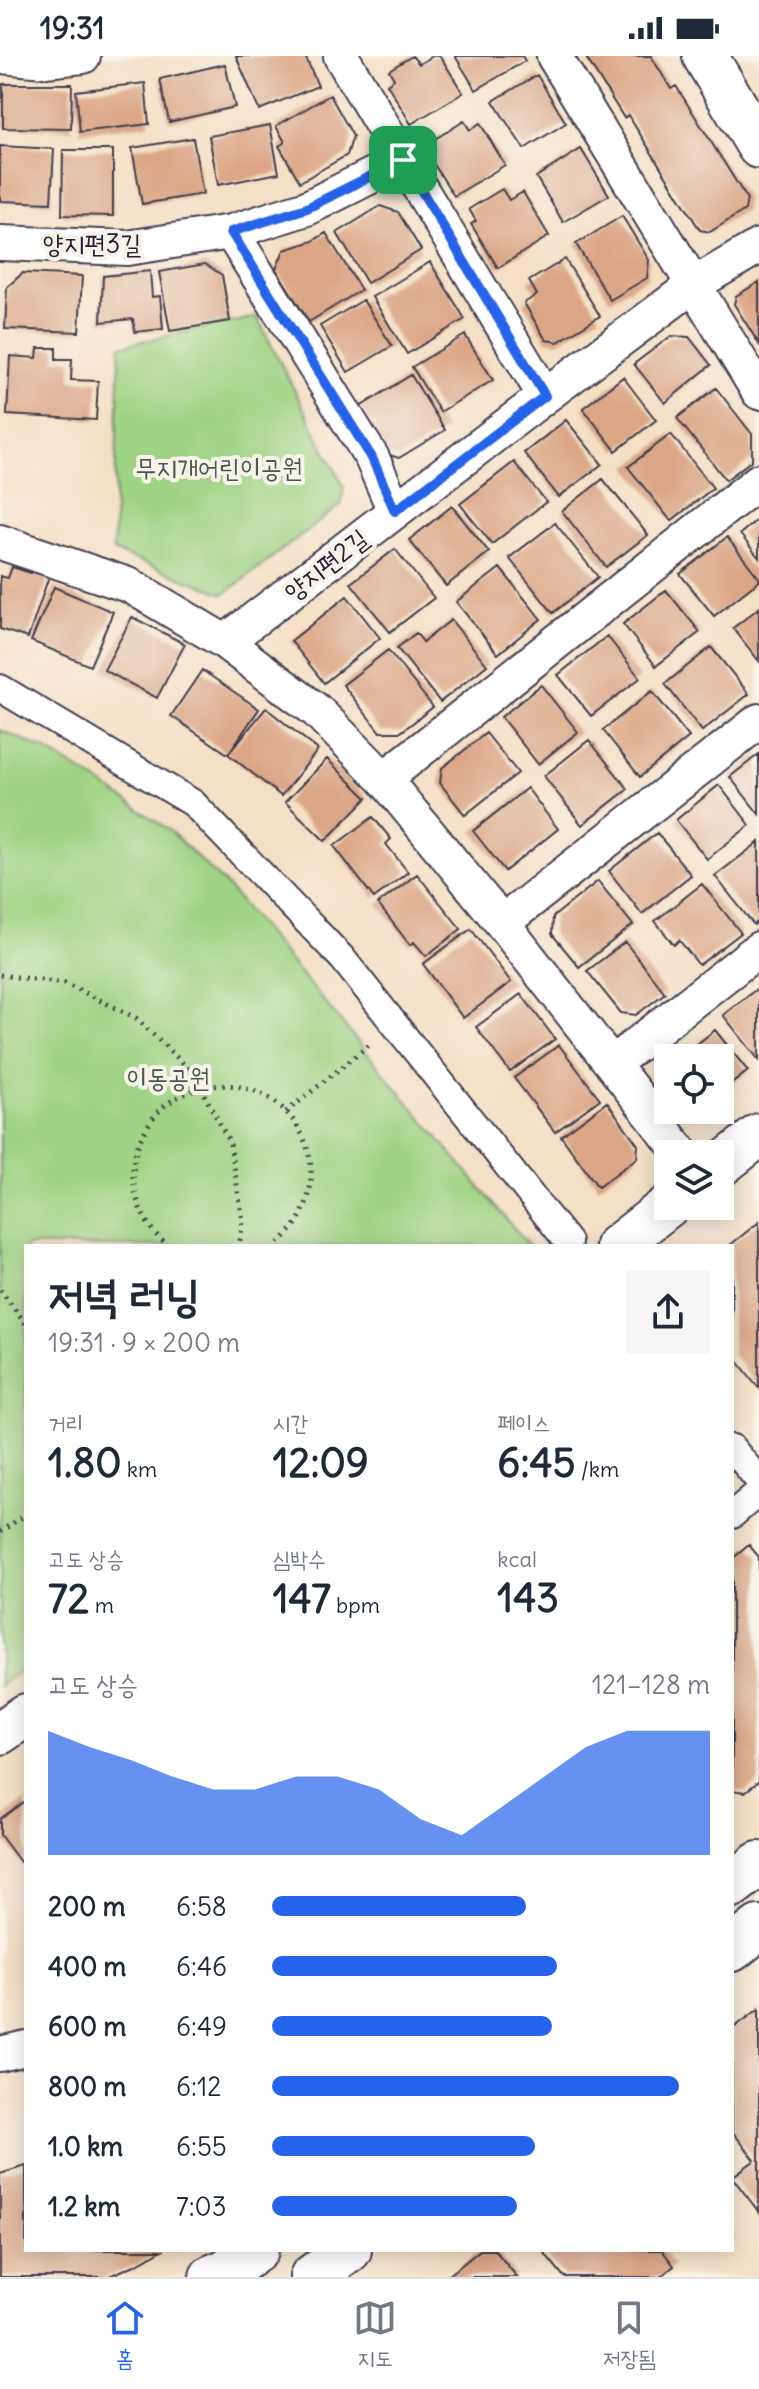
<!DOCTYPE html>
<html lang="ko">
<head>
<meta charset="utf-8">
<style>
	:root { --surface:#fff; --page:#f6f6f7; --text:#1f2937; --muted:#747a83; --line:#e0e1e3; --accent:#2563eb }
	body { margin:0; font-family:Delius,"Poor Story",sans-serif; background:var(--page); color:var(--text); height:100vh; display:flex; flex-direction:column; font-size:30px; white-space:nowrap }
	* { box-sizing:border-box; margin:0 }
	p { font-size:26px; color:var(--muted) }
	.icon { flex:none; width:44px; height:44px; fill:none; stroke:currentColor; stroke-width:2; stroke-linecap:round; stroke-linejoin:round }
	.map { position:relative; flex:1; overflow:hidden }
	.drawer { position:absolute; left:24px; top:1188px; width:710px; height:1008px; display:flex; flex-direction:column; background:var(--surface); border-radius:0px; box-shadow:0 4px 20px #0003 }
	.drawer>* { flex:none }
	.tools { position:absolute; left:654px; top:988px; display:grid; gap:16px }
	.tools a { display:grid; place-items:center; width:80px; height:80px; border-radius:0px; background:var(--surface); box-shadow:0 4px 20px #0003; font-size:40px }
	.pin { position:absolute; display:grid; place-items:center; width:68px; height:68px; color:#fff; margin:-34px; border-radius:16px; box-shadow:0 4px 12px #0006 }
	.round { display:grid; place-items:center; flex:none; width:84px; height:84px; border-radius:0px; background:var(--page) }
	.overview { display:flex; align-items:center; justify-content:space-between; height:136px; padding:0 24px }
	h1 { font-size:44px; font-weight:700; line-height:60px }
	.figures { display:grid; grid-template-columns:repeat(3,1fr); gap:12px; height:136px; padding:8px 24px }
	.figures div { display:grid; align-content:center }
	.figures b { font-size:40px; font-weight:700 }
	.figures small { font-size:22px; font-weight:400 }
	.figures p { font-size:22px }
	.chart { height:224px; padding:16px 24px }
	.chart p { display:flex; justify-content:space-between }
	.chart svg { width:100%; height:144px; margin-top:8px; fill:var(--accent); opacity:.7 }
	ul { padding:0 24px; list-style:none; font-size:26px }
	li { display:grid; grid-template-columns:128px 96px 1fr; align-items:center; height:60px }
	li i { height:20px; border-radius:10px; background:var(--accent) }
	.status { display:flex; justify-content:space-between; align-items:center; height:56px; padding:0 40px; background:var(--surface); direction:ltr }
	.status svg { height:22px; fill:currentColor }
	.tabs { display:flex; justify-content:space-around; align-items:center; height:112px; border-top:2px solid var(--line); background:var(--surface); font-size:22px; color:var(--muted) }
	.tabs a { display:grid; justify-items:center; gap:4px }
	.tabs .active { color:var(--accent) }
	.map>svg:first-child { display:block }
	.green { fill:#9fd384; stroke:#607a60; stroke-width:2 }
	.building { fill:#dba686 }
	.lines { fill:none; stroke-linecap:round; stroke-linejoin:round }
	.pedestrian-casing { stroke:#423e50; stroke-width:30 }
	.minor-casing { stroke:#423e50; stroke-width:38 }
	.tertiary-casing { stroke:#423e50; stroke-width:46 }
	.secondary-casing { stroke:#423e50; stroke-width:48 }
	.path { stroke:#423e50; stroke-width:5; stroke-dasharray:2 6; stroke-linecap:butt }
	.pedestrian { stroke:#fff; stroke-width:26 }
	.minor { stroke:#fff; stroke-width:34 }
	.tertiary { stroke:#fff; stroke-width:42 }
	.secondary { stroke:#fff; stroke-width:44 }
	.route-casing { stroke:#fff; stroke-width:16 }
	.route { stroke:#2563eb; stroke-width:10 }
	.labels { text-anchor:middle; stroke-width:8; stroke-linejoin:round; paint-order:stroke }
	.street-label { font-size:26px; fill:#22223b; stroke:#f7f3e8 }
	.park-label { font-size:26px; fill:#485751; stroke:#f7f3e8 }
</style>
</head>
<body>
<div class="status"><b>19:31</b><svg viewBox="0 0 49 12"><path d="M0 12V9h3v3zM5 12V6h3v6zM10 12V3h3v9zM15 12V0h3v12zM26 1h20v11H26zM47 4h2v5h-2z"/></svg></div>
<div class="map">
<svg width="759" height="2221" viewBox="0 0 759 2221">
	<rect width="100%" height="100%" fill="#f7f3e8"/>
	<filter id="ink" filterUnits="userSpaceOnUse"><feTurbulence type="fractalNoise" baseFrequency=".0125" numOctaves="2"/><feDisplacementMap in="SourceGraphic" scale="16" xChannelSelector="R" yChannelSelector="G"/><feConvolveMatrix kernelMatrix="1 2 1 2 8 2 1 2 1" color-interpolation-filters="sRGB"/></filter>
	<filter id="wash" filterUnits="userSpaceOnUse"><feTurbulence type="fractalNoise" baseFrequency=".006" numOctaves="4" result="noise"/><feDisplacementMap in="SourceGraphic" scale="32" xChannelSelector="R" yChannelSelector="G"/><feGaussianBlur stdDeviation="1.8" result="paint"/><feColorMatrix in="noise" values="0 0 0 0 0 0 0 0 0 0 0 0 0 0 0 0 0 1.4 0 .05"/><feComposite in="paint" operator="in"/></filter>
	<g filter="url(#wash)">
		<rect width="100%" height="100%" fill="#f4e0c5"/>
		<!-- green -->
		<path class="green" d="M257,261L344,431L341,449L224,538L113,495L120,290Z
			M0,674L46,694L103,729L169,774L227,830L529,1190H26V1609L0,1630Z"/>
		<g id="blocks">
			<!-- building -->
			<path class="building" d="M236,0H305L318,30L259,54Z
				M412,0L419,8L433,0H440L463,37L411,68L387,28L394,23L389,14Z
				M455,0H522L525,5L476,34Z
				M591,0H651L671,33L676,30L747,143L745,154L710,176L700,174L628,59L624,62L587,3Z
				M225,8L235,51L169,66L160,23Z
				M537,19L566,67L524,93L493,45Z
				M145,27L149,68L80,76L76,35Z
				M3,28H72L71,73L3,72Z
				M330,39L353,80L347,99L300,126L279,90L285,86L276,70Z
				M464,65L470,74L480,67L505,109L454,140L428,99L435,95L430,86Z
				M270,69L279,117L218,129L209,80Z
				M193,82L203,138L142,148L132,92Z
				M0,90L54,93L51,147L0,145Z
				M581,93L609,139L563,166L536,121Z
				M63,94H113V160L62,159Z
				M502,133L509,144L523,136L549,180L498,212L471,168L476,165L469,153Z
				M380,150L398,156L421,194L367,227L337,177Z
				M622,160L649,204L647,222L610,244L576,188Z
				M326,177L361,234L309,266L276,213L284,194L313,185Z
				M565,203L600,260L558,286L546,284L524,247L537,239L529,225Z
				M430,206L465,263L407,298L372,241Z
				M205,208L222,219L230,265L170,275L159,216Z
				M150,215L152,241L160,240L163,273L135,276L133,263L101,266L103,220Z
				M23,217L82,220L79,276L5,273L7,231Z
				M759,226V288L734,248L736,240Z
				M363,244L392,290L348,316L320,270Z
				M465,279L493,324L440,356L412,311Z
				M671,280L689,281L711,309L665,347L634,308Z
				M38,292H56V303H72L71,324L98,325L96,364L7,359L10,300L37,302Z
				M411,319L445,374L399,402L389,399L360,351Z
				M623,321L656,364L616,395L583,352Z
				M716,332L752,378V404L726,424L677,362Z
				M566,364L602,408L559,441L524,397Z
				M671,378L713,432L671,465L628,411Z
				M514,406L546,446L492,488L460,448Z
				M603,423L648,479L606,511L562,455Z
				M452,450L489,496L446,530L409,484Z
				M759,462V502L740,478Z
				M555,467L598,521L553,557L509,502Z
				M727,481L759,522V525L714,560L680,518Z
				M395,493L434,542L390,576L351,527Z
				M12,511L31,517L33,512L50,517L28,582L0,573V520L8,522Z
				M500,512L541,563L498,598L456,546Z
				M54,531L113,556L90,610L31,585Z
				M666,534L700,576L656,610L623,568Z
				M347,540L380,582L324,627L291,585Z
				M759,552V605L733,572Z
				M132,561L185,588L157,642L104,614Z
				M451,564L487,609L440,646L397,592L416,577L423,586Z
				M607,580L640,622L591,660L558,619Z
				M711,591L749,638L702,675L665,628Z
				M388,594L433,651L401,676H380L343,629Z
				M202,614L259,653L228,698L171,660Z
				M541,629L578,676L538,708L501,661Z
				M652,635L689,681L640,721L603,674Z
				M266,652L318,694L281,740L228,698Z
				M486,677L518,717L465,759L440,727L442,712Z
				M589,684L628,733L582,769L544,720Z
				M759,698V758L730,721Z
				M327,703L367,742L325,785L285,746Z
				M719,729L750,769L707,803L676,764Z
				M527,732L558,773L505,815L473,775Z
				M373,761L391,783L386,788L408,816L374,842L334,790Z
				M657,777L691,819L642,858L609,815Z
				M759,786V864L754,869L715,820Z
				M417,818L461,873L426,900L414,886L410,889L378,848Z
				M598,825L633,869L579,911L552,878L553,861Z
				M702,828L741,877L699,909L679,884L674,889L655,865Z
				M471,873L511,926L463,962L423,908Z
				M625,886L665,937L636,959L621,957L587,915Z
				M759,931V1004L723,959Z
				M521,938L555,983L510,1016L476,971Z
				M715,974L748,1015L720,1037V1002H679Z
				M559,989L600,1043L555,1076L514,1022Z
				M607,1046L638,1089L637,1102L598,1131L561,1080Z
				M759,1166V1332L732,1298V1190H729Z
				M749,1489L759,1501V1725L745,1736L732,1734V1503Z
				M26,1744V1802L20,1806L0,1779V1763Z
				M759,1953V2156L732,2121L755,2104L732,2075V1973Z
				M26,2110V2194H162L137,2208L107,2221H0V2118Z
				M480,2194H495L517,2221H447Z
				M542,2194H662L674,2210L660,2221H564Z"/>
		</g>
	</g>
	<g filter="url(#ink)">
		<use href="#blocks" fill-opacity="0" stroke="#423e50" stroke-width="2"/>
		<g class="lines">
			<!-- pedestrian casing -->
			<g class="pedestrian-casing">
				<path id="pedestrian" d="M0,632L193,747L342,902L568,1186
					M732,1392L759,1425
					M732,1459L759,1436"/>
			</g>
			<!-- minor casing -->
			<g class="minor-casing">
				<path id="minor" d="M1,0L45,4L83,0
					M341,0L403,104
					M554,0L759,336
					M231,176L372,402L395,455
					M0,187L127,192L231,176L307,152L403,104L545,340
					M0,486L131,530L225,586L317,655L384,723L502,867L682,1098
					M225,586L545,340L695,228L759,190
					M384,723L759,425
					M502,867L759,665
					M612,1008L759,893
					M0,1998L26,1992"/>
			</g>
			<!-- tertiary casing -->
			<g class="tertiary-casing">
				<path id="tertiary" d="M720,1110L759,1079
					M617,1190L668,1150
					M0,1677L26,1659"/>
			</g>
			<!-- secondary casing -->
			<g class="secondary-casing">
				<path id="secondary" d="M705,0L759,90
					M732,1829L759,1808
					M732,1893L759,1872
					M212,2221L225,2216L256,2194
					M312,2221L349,2194"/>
			</g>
			<!-- path -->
			<path class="path" d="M0,919L65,927L136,962L193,1017L230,1087L243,1165L239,1190
				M286,1056L373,986
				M170,1190C146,1175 134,1145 133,1118C133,1096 141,1079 153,1062C164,1047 181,1038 198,1033C279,1010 341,1098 296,1168C291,1176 282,1183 275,1190
				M0,1234L26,1268
				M0,1476L26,1458"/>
			<!-- pedestrian -->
			<use href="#pedestrian" class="pedestrian"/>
			<!-- minor -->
			<use href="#minor" class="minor"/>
			<!-- tertiary -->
			<use href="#tertiary" class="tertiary"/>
			<!-- secondary -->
			<use href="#secondary" class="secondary"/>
		</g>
	</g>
	<g class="lines" filter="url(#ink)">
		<!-- route casing -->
		<g class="route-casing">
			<path id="route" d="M403,104L545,340L395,455L372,402L231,176L307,152Z"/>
		</g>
		<!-- route -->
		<use href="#route" class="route"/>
	</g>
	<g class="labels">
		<!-- street labels -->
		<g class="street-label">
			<text x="92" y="197">양지편3길</text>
			<text transform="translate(326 509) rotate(-38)" y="9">양지편2길</text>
		</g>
		<!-- park labels -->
		<g class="park-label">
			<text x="219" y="421">무지개어린이공원</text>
			<text x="168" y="1031">이동공원</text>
		</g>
	</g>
</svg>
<div class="tools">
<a><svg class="icon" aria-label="locate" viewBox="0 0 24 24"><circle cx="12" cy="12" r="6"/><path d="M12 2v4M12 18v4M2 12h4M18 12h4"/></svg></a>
<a><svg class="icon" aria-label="layers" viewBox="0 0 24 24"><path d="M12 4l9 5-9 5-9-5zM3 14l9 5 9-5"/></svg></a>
</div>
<div class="pin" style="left:403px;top:104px;background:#1e9e55"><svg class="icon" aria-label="arrive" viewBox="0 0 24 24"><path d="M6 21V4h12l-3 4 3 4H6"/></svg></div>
<section class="drawer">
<div class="overview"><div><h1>저녁 러닝</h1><p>19:31 · 9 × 200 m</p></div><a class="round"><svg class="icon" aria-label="share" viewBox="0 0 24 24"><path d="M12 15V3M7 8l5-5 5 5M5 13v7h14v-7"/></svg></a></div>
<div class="figures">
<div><p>거리</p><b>1.80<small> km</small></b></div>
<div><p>시간</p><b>12:09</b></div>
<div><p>페이스</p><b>6:45<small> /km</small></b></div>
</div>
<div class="figures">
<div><p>고도 상승</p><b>72<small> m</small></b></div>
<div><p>심박수</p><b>147<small> bpm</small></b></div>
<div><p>kcal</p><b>143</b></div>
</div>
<div class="chart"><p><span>고도 상승</span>121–128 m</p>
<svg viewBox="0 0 160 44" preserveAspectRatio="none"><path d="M0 44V6L10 11L20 15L30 20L40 24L50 24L60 20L70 20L80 24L90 33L100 38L110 29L120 20L130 11L140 6L150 6L160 6V44z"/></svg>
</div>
<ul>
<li><b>200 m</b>6:58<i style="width:58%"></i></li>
<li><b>400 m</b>6:46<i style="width:65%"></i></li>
<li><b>600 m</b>6:49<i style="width:64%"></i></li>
<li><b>800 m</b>6:12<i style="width:93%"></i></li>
<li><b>1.0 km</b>6:55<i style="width:60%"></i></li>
<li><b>1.2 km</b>7:03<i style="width:56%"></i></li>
</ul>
</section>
</div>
<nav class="tabs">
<a class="active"><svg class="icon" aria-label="home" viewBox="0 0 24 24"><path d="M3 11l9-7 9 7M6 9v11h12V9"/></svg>홈</a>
<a><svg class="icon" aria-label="map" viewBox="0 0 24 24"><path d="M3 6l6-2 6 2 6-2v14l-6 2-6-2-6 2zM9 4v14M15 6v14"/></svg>지도</a>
<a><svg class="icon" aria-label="saved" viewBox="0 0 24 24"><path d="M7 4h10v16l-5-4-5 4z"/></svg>저장됨</a>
</nav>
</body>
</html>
